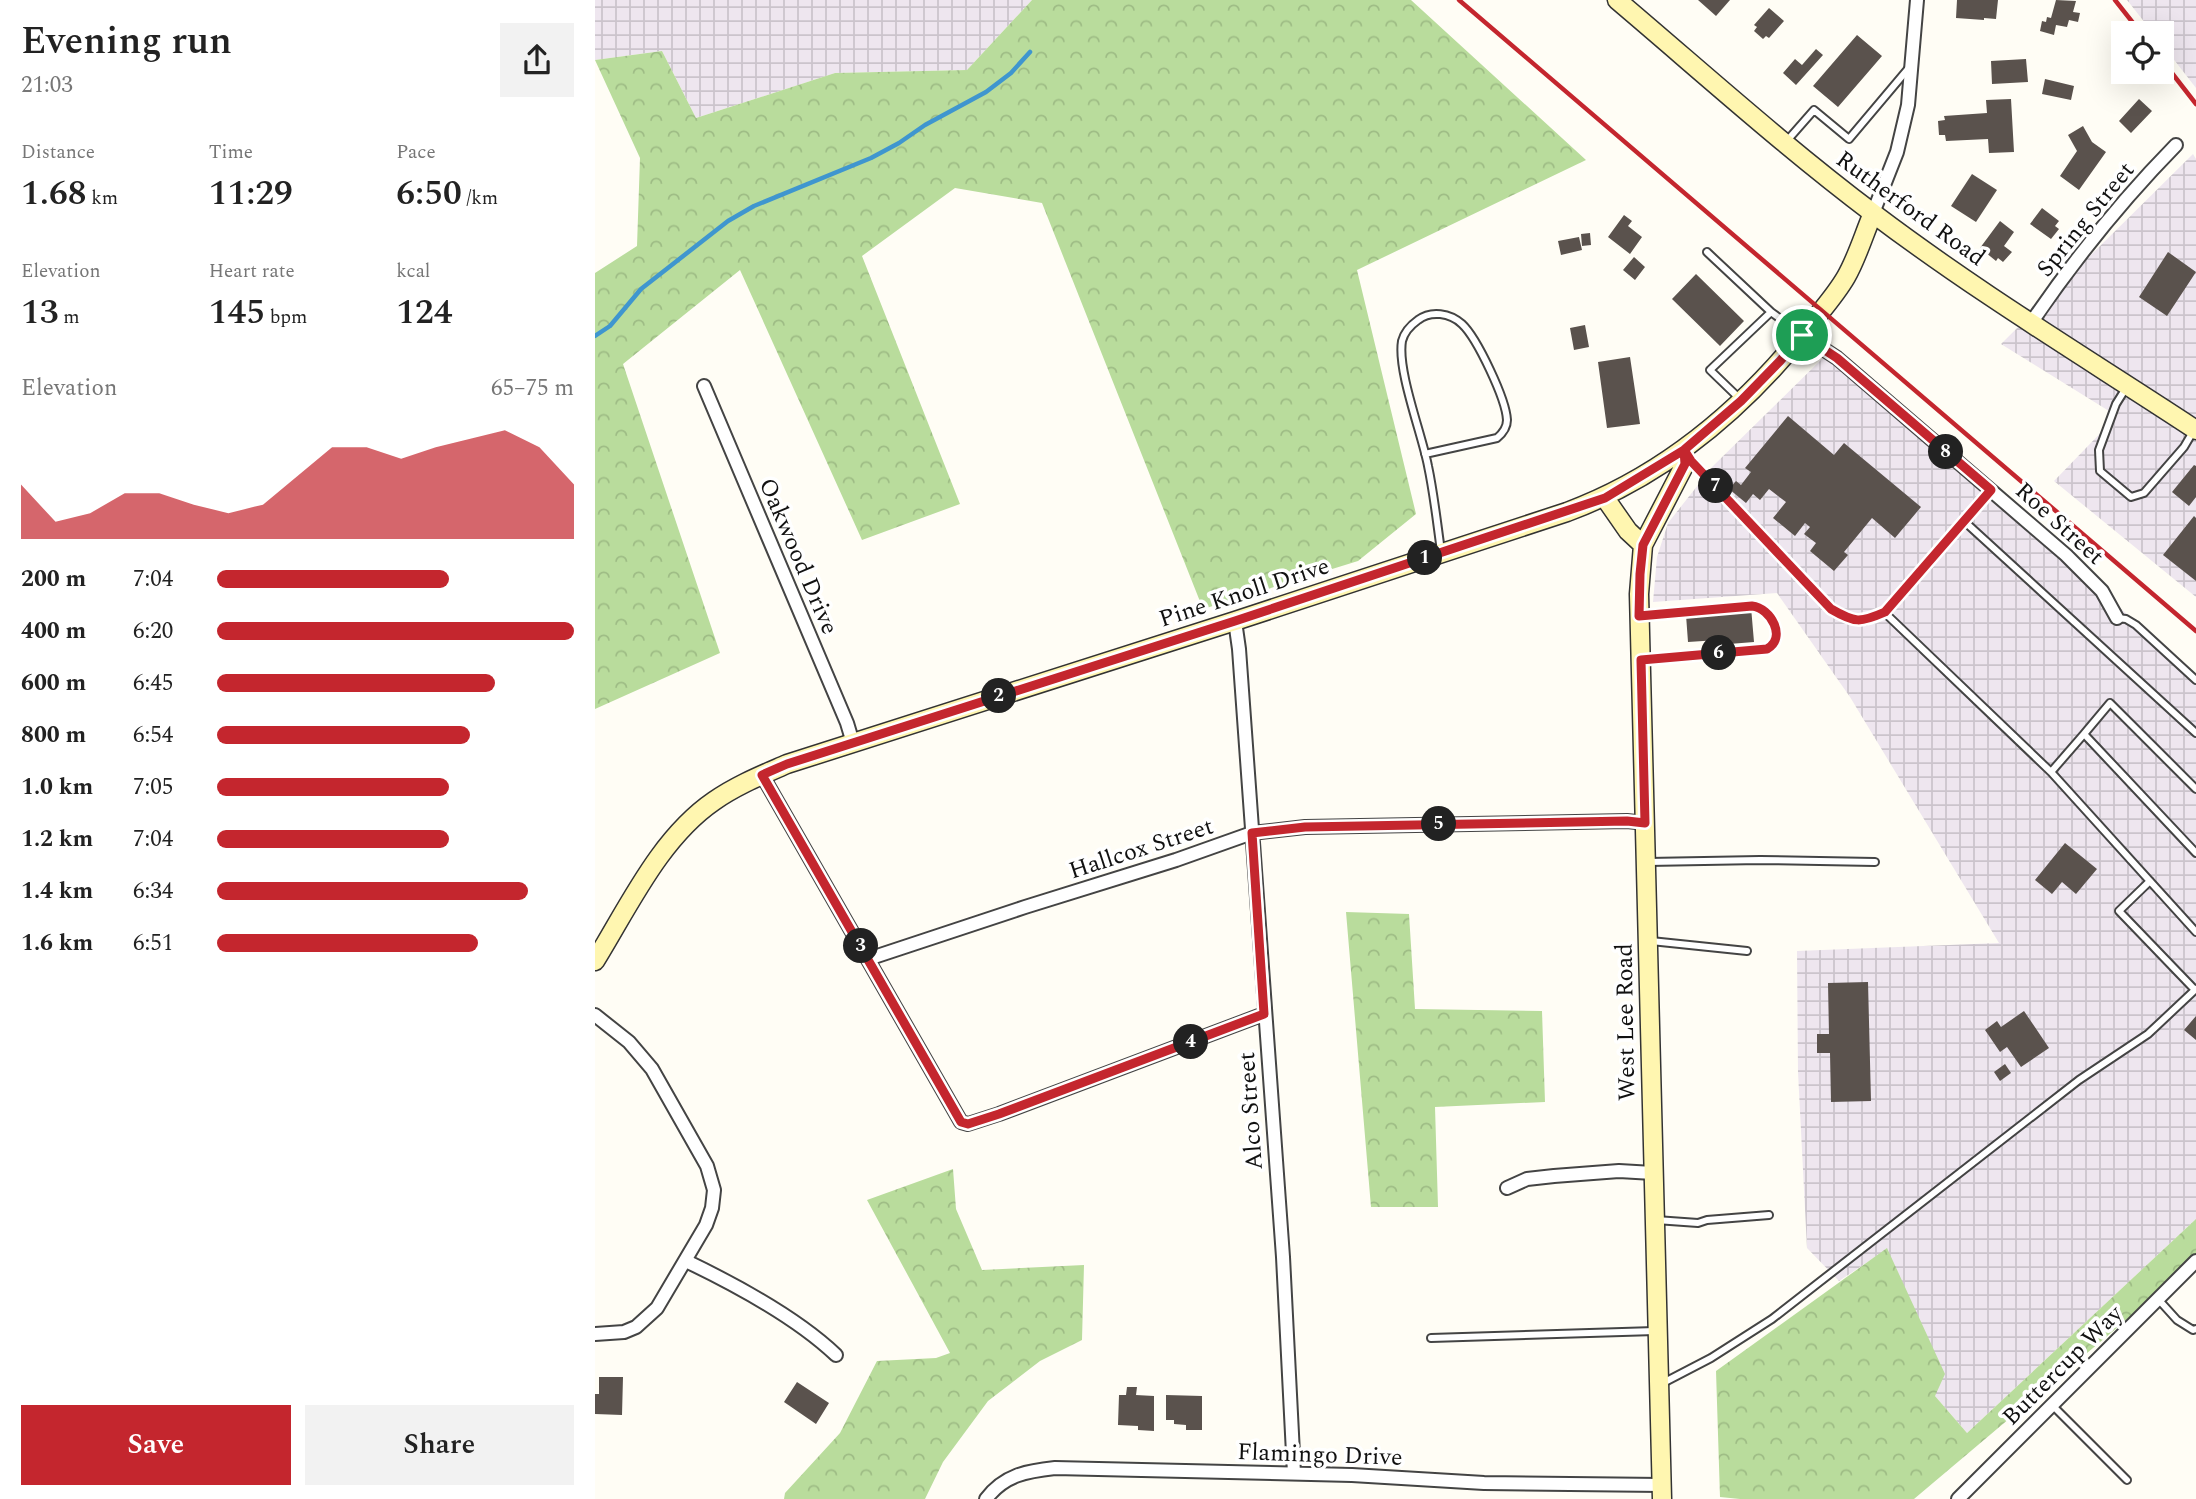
<!DOCTYPE html>
<html lang="en">
<head>
<meta charset="utf-8">
<style>
	:root { --surface:#fff; --page:#f2f2f2; --text:#222; --muted:#767676; --accent:#c4262e }
	body { margin:0; font-family:Spectral,serif; background:var(--page); color:var(--text); height:100vh; display:flex; flex-direction:column; font-size:26px; white-space:nowrap }
	* { box-sizing:border-box; margin:0 }
	p { font-size:23px; color:var(--muted) }
	.icon { flex:none; width:38px; height:38px; fill:none; stroke:currentColor; stroke-width:2; stroke-linecap:round; stroke-linejoin:round }
	.map { position:relative; flex:1; overflow:hidden }
	.drawer { display:flex; flex-direction:column; background:var(--surface); width:595px }
	.drawer>* { flex:none }
	.tools { position:absolute; left:1516px; top:21px; display:grid; gap:14px }
	.tools a { display:grid; place-items:center; width:63px; height:63px; border-radius:0px; background:var(--surface); box-shadow:0 7px 28px #0002; font-size:35px }
	.pin { position:absolute; display:grid; place-items:center; width:60px; height:60px; color:#fff; margin:-30px; border:4px solid #fff; border-radius:50%; box-shadow:0 2px 7px #0007 }
	.km { position:absolute; width:35px; height:35px; margin:-18px; border-radius:50%; background:#222; color:#fff; font-size:19px; line-height:35px; text-align:center }
	.round { display:grid; place-items:center; flex:none; width:74px; height:74px; border-radius:0px; background:var(--page) }
	.overview { display:flex; align-items:center; justify-content:space-between; height:119px; padding:0 21px }
	h1 { font-size:38px; font-weight:600; line-height:52px }
	.figures { display:grid; grid-template-columns:repeat(3,1fr); gap:10px; height:119px; padding:7px 21px }
	.figures div { display:grid; align-content:center }
	.figures b { font-size:35px; font-weight:600 }
	.figures small { font-size:19px; font-weight:400 }
	.figures p { font-size:19px }
	.chart { height:196px; padding:14px 21px }
	.chart p { display:flex; justify-content:space-between }
	.chart svg { width:100%; height:126px; margin-top:7px; fill:var(--accent); opacity:.7 }
	.action { display:flex; gap:14px; margin-top:auto; padding:14px 21px }
	.action a { flex:1; height:80px; border-radius:0px; background:var(--accent); color:#fff; font-size:28px; font-weight:600; line-height:80px; text-align:center }
	.action a+a { background:var(--page); color:var(--text) }
	ul { padding:0 21px; list-style:none; font-size:23px }
	li { display:grid; grid-template-columns:112px 84px 1fr; align-items:center; height:52px }
	li i { height:18px; border-radius:9px; background:var(--accent) }
	main { display:flex; flex:1; min-height:0 }
	.map>svg:first-child { display:block }
	.industrial { fill:url(#industrial-grid) }
	.forest { fill:url(#forest-crowns) }
	.lines { fill:none; stroke-linecap:round; stroke-linejoin:round }
	.stream { stroke:#3f96cf; stroke-width:4.5 }
	.building { fill:#5a524d }
	.lane-casing { stroke:#444; stroke-width:10 }
	.street-casing { stroke:#444; stroke-width:16 }
	.secondary-casing { stroke:#333; stroke-width:21 }
	.lane { stroke:#fff; stroke-width:6 }
	.street { stroke:#fff; stroke-width:12 }
	.secondary { stroke:#fff6b0; stroke-width:18 }
	.rail { stroke:#c4262e; stroke-width:4.5 }
	.route-casing { stroke:#fff; stroke-width:14 }
	.route { stroke:#c4262e; stroke-width:9 }
	.labels { text-anchor:middle; stroke-width:7; stroke-linejoin:round; paint-order:stroke }
	.street-label { font-size:24px; fill:#111; stroke:#fff }
</style>
</head>
<body>
<main>
<section class="drawer">
<div class="overview"><div><h1>Evening run</h1><p>21:03</p></div><a class="round"><svg class="icon" aria-label="share" viewBox="0 0 24 24"><path d="M12 15V3M7 8l5-5 5 5M5 13v7h14v-7"/></svg></a></div>
<div class="figures">
<div><p>Distance</p><b>1.68<small> km</small></b></div>
<div><p>Time</p><b>11:29</b></div>
<div><p>Pace</p><b>6:50<small> /km</small></b></div>
</div>
<div class="figures">
<div><p>Elevation</p><b>13<small> m</small></b></div>
<div><p>Heart rate</p><b>145<small> bpm</small></b></div>
<div><p>kcal</p><b>124</b></div>
</div>
<div class="chart"><p><span>Elevation</span>65–75 m</p>
<svg viewBox="0 0 160 44" preserveAspectRatio="none"><path d="M0 44V25L10 38L20 35L30 28L40 28L50 32L60 35L70 32L80 22L90 12L100 12L110 16L120 12L130 9L140 6L150 12L160 25V44z"/></svg>
</div>
<ul>
<li><b>200 m</b>7:04<i style="width:65%"></i></li>
<li><b>400 m</b>6:20<i style="width:100%"></i></li>
<li><b>600 m</b>6:45<i style="width:78%"></i></li>
<li><b>800 m</b>6:54<i style="width:71%"></i></li>
<li><b>1.0 km</b>7:05<i style="width:65%"></i></li>
<li><b>1.2 km</b>7:04<i style="width:65%"></i></li>
<li><b>1.4 km</b>6:34<i style="width:87%"></i></li>
<li><b>1.6 km</b>6:51<i style="width:73%"></i></li>
</ul>
<div class="action"><a>Save</a><a>Share</a></div>
</section>
<div class="map">
<svg width="1601" height="1499" viewBox="0 0 1601 1499">
	<defs>
		<pattern id="industrial-grid" width="8" height="8" patternUnits="userSpaceOnUse" patternTransform="scale(1.75)"><rect width="8" height="8" fill="#eee6ef"/><path d="M0 4h8M4 0v8" fill="none" stroke="#cbc4cc"/></pattern>
		<pattern id="forest-crowns" width="20" height="18" patternUnits="userSpaceOnUse" patternTransform="scale(1.75)"><rect width="20" height="18" fill="#b9dc9c"/><path d="M2 6a3 3 0 1 1 6 0M12 15a3 3 0 1 1 6 0" fill="none" stroke="#9ebc85"/></pattern>
	</defs>
	<rect width="100%" height="100%" fill="#fffdf5"/>
	<!-- industrial -->
	<path class="industrial" d="M0,0H437L372,70L240,73L101,118L67,51L0,60Z
		M1532,0H1601V88L1566,43V33H1558Z
		M1598,154L1601,159V597L1459,481L1522,416L1406,344Z
		M1231,355L1423,518L1601,675V1219L1372,1433L1340,1396L1292,1249L1244,1281L1212,1248L1203,1072L1202,951L1404,943L1255,697L1182,593L1058,602L1062,557L1073,523L1118,466Z"/>
	<!-- forest -->
	<path class="forest" d="M437,0H816L991,160L762,270L821,514L763,561L608,609L447,203L360,188L267,256L365,504L267,540L145,270L28,364L125,653L0,709V273L42,246L45,158L0,60L67,51L101,118L240,73L372,70Z
		M751,912L814,914L820,1009L947,1011L950,1102L840,1107L843,1207H776Z
		M358,1169L361,1209L387,1270L489,1265L487,1340L445,1361L393,1401L348,1462L330,1499H189L190,1493L245,1433L282,1361L341,1358L355,1353L272,1200Z
		M1601,1219V1261L1319,1499H1145L1125,1497L1121,1371L1292,1248L1350,1374L1340,1396L1372,1433Z"/>
	<g class="lines">
		<!-- stream -->
		<path class="stream" d="M0,336L15,326L46,289L133,221L159,206L276,158L304,143L330,125L391,92L416,73L435,52"/>
	</g>
	<!-- building -->
	<path class="building" d="M1103,0H1135L1121,16Z
		M1362,0H1403L1401,19L1389,18V20L1361,18Z
		M1461,0L1481,1L1478,12L1485,13L1483,22L1474,20L1472,27L1461,25L1459,35L1445,31L1447,21L1451,22L1452,17L1456,18Z
		M1174,8L1189,21L1174,38L1171,36L1168,39L1159,31L1162,27L1159,25Z
		M1262,35L1287,56L1243,107L1218,86Z
		M1221,49L1228,55L1201,85L1188,73L1200,59L1207,65Z
		M1431,59L1433,82L1397,84L1396,61Z
		M1450,79L1479,86L1476,100L1447,94Z
		M1416,99L1419,152L1394,153L1393,139L1351,141L1350,135H1344L1343,121L1350,120L1349,116L1392,113L1391,100Z
		M1544,99L1557,111L1536,133L1524,121Z
		M1488,126L1497,142L1511,152L1484,190L1465,176L1482,151L1473,135Z
		M1377,174L1402,190L1381,222L1356,206Z
		M1447,208L1464,221L1460,226L1464,229L1456,239L1435,224Z
		M1029,215L1037,221L1033,226L1047,237L1035,254L1013,237Z
		M1405,221L1419,232L1409,246L1417,252L1408,262L1403,258L1401,261L1385,248Z
		M995,233L996,245L987,246L986,234Z
		M984,237L987,250L966,255L963,241Z
		M1573,252L1601,272L1572,316L1544,297Z
		M1039,257L1050,267L1040,280L1028,270Z
		M1101,274L1149,321L1125,346L1077,299Z
		M990,325L994,347L979,350L975,328Z
		M1035,357L1045,424L1012,428L1003,362Z
		M1193,416L1239,455L1249,443L1326,507L1300,538L1277,518L1249,552L1253,555L1239,571L1215,551L1221,543L1209,534L1215,527L1210,523L1200,536L1178,518L1191,502L1174,489L1165,500L1158,494L1151,503L1134,489L1141,481L1146,485L1156,472L1150,468Z
		M1599,465L1601,466V497L1594,506L1577,492Z
		M1599,516L1601,518V581L1568,555Z
		M1156,607L1159,642L1134,644V648L1124,649L1123,640L1093,642L1091,615L1135,612V608Z
		M1470,843L1502,869L1481,894L1467,882L1457,894L1440,880Z
		M1273,982L1276,1101L1236,1102L1235,1053H1222V1034H1234L1233,983Z
		M1429,1011L1454,1048L1426,1067L1412,1047L1405,1052L1390,1030L1402,1021L1406,1027Z
		M1601,1016V1040L1589,1030Z
		M1410,1064L1416,1073L1405,1081L1399,1072Z
		M4,1377H28L27,1415L0,1414V1394H4Z
		M202,1382L234,1403L221,1424L189,1402Z
		M532,1387H542L541,1395L559,1396V1431L543,1430V1426L523,1425L524,1395H531Z
		M571,1395L607,1396V1430H591V1425L579,1424V1420H571Z"/>
	<g class="lines">
		<!-- lane casing -->
		<g class="lane-casing">
			<path id="lane" d="M1190,143L1219,110L1254,139L1313,69
				M1112,252L1176,312
				M1531,388L1521,404L1504,450L1505,471L1536,497L1549,493L1589,447L1599,430
				M1145,399L1115,370L1176,312L1205,333
				M830,454L902,438C908,433 912,428 912,420C911,399 882,338 867,324C855,313 836,310 823,320C816,325 809,333 807,341C802,371 827,434 833,466C839,494 842,523 846,551
				M1094,457L1236,609L1251,618L1269,621L1290,613L1370,522
				M1396,490L1370,522L1601,733
				M1290,613L1456,772
				M1046,616L1157,606C1172,608 1177,620 1182,633L1179,645L1172,649L1048,659
				M1522,618L1531,619L1541,625L1601,680
				M1489,734L1515,703L1601,789
				M1601,853L1489,734L1456,772L1601,932
				M1053,862L1165,860L1280,862
				M1555,881L1524,911L1600,990
				M1056,941L1152,951
				M1061,1220L1103,1223L1112,1220L1174,1215
				M1563,1299L1582,1320L1598,1330L1601,1329
				M836,1338L1060,1331
				M1066,1384L1116,1358L1177,1319L1484,1080L1553,1034L1601,989
				M1457,1405L1532,1480"/>
		</g>
		<!-- street casing -->
		<g class="street-casing">
			<path id="street" d="M1278,213L1302,152L1313,105L1322,0
				M1436,323C1479,260 1527,200 1581,145
				M1207,335L1242,358L1471,555L1507,591L1522,618
				M109,386L252,723L258,743
				M640,621L644,649L688,1257L699,1473
				M167,775L366,1122L373,1124L404,1114L669,1014
				M273,959L430,907L581,860L657,833L710,827L1032,821L1050,823
				M0,1015L34,1042L57,1069L112,1166L119,1190L117,1208L111,1225L62,1308L41,1327L29,1332L0,1334
				M912,1188L932,1179L959,1176L1024,1171L1058,1173
				M91,1261C139,1284 202,1318 241,1355
				M391,1499C409,1475 432,1471 460,1468L757,1475L889,1483L1067,1485
				M1363,1499L1601,1261"/>
		</g>
		<!-- secondary casing -->
		<g class="secondary-casing">
			<path id="secondary" d="M1022,0C1107,72 1190,147 1279,214C1382,292 1493,359 1601,430
				M1010,498L1033,531L1048,545
				M0,961C34,906 65,838 119,801C142,785 167,775 192,764L640,621L972,512C1069,476 1148,409 1212,329C1225,312 1240,296 1251,277C1262,258 1269,234 1278,213
				M1067,1499L1044,594L1048,545L1090,464L1089,450"/>
		</g>
		<!-- lane -->
		<use href="#lane" class="lane"/>
		<!-- street -->
		<use href="#street" class="street"/>
		<!-- secondary -->
		<use href="#secondary" class="secondary"/>
		<!-- rail -->
		<path class="rail" d="M864,0L1601,631
			M1520,0L1546,33
			M1566,59L1601,104"/>
	</g>
	<g class="lines">
		<!-- route casing -->
		<g class="route-casing">
			<path id="route" d="M1207,335L1185,361L1146,401L1089,450L1010,498L640,621L192,764L167,775L366,1122L373,1124L404,1114L669,1014L657,833L710,827L1032,821L1050,823L1046,660L1172,649C1192,638 1176,608 1157,606L1044,616L1045,574L1048,545L1090,464L1089,450L1096,461L1236,609C1260,623 1265,623 1290,612L1396,490L1242,358L1207,335"/>
		</g>
		<!-- route -->
		<use href="#route" class="route"/>
	</g>
	<g class="labels">
		<!-- street labels -->
		<g class="street-label">
			<text transform="translate(1316 208) rotate(36)" y="8">Rutherford Road</text>
			<text transform="translate(1490 219) rotate(-51)" y="8">Spring Street</text>
			<text transform="translate(1465 523) rotate(42)" y="8">Roe Street</text>
			<text transform="translate(204 556) rotate(67)" y="8">Oakwood Drive</text>
			<text transform="translate(649 592) rotate(-18)" y="8">Pine Knoll Drive</text>
			<text transform="translate(546 848) rotate(-18)" y="8">Hallcox Street</text>
			<text transform="translate(1030 1022) rotate(-91)" y="8">West Lee Road</text>
			<text transform="translate(655 1111) rotate(-94)" y="8">Alco Street</text>
			<text transform="translate(1467 1365) rotate(-45)" y="8">Buttercup Way</text>
			<text transform="translate(725 1454) rotate(2)" y="8">Flamingo Drive</text>
		</g>
	</g>
</svg>
<div class="tools">
<a><svg class="icon" aria-label="locate" viewBox="0 0 24 24"><circle cx="12" cy="12" r="6"/><path d="M12 2v4M12 18v4M2 12h4M18 12h4"/></svg></a>
</div>
<div class="pin" style="left:1207px;top:335px;background:#1e9e55"><svg class="icon" aria-label="arrive" viewBox="0 0 24 24"><path d="M6 21V4h12l-3 4 3 4H6"/></svg></div>
<b class="km" style="left:830px;top:558px">1</b>
<b class="km" style="left:404px;top:696px">2</b>
<b class="km" style="left:266px;top:946px">3</b>
<b class="km" style="left:596px;top:1042px">4</b>
<b class="km" style="left:844px;top:824px">5</b>
<b class="km" style="left:1124px;top:653px">6</b>
<b class="km" style="left:1121px;top:486px">7</b>
<b class="km" style="left:1351px;top:452px">8</b>
</div>
</main>
</body>
</html>
